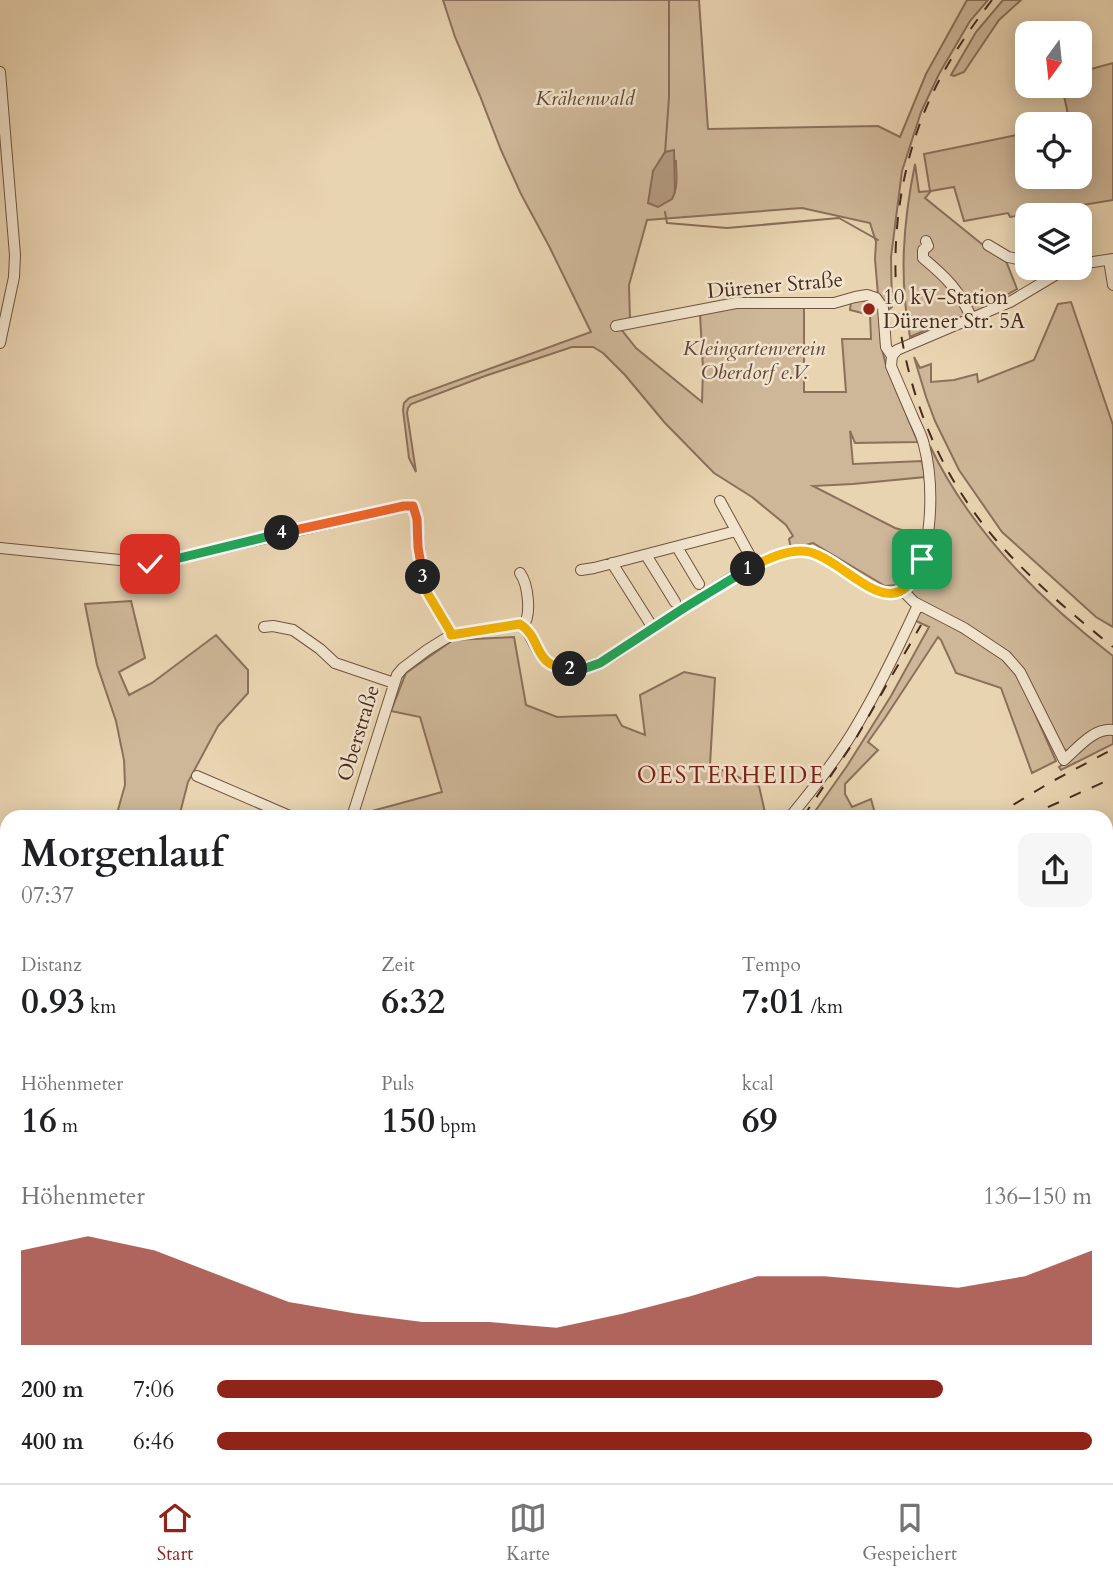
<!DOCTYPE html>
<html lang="de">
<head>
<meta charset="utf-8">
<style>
	:root { --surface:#fff; --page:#f6f6f6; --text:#202124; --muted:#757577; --line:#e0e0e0; --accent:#8f2418 }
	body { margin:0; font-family:Cardo,serif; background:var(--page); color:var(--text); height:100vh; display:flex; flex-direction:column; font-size:26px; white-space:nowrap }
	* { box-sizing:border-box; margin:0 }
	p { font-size:23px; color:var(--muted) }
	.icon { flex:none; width:38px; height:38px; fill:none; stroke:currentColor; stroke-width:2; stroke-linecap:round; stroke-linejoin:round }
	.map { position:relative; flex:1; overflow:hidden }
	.details { position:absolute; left:0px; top:810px; width:1113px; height:674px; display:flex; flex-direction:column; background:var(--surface); border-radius:21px 21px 0 0; box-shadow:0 4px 18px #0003 }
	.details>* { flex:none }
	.needle { width:46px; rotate:195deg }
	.tools { position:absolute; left:1015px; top:21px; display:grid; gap:14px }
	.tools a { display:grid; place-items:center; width:77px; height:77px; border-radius:14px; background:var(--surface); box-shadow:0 4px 18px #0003; font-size:35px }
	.pin { position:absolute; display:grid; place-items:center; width:60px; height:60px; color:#fff; margin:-30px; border-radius:14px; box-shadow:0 4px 10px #0006 }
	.km { position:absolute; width:35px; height:35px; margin:-18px; border-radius:50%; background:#222; color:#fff; font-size:19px; line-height:35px; text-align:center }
	.round { display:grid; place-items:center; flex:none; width:74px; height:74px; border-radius:14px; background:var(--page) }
	.overview { display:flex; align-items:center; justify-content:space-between; height:119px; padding:0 21px }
	h1 { font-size:38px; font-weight:700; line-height:52px }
	.stats { display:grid; grid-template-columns:repeat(3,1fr); gap:10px; height:119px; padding:7px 21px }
	.stats div { display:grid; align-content:center }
	.stats b { font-size:35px; font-weight:700 }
	.stats small { font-size:19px; font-weight:400 }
	.stats p { font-size:19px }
	.chart { height:196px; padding:14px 21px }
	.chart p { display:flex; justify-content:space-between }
	.chart svg { width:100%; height:126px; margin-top:7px; fill:var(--accent); opacity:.7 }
	ul { padding:0 21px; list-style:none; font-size:23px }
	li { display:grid; grid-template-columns:112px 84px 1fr; align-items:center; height:52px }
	li i { height:18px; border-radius:9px; background:var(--accent) }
	.tab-bar { display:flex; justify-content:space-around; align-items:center; height:98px; border-top:2px solid var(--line); background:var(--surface); font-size:19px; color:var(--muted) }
	.tab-bar a { display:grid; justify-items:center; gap:4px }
	.tab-bar .selected { color:var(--accent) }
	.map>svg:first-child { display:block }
	.green { fill:#ceb798; stroke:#8b705b; stroke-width:2; fill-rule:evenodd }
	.water { fill:#b29a7f; stroke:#886d58; stroke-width:2 }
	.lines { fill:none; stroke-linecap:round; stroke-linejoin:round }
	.stream { stroke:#886d58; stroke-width:2 }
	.minor-casing { stroke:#705443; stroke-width:12 }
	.minor { stroke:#f1e3cc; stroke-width:10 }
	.rail { stroke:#482a1e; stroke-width:2; stroke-dasharray:12 12; stroke-linecap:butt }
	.split-1-casing { stroke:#fff; stroke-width:14 }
	.split-2-casing { stroke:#fff; stroke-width:14 }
	.split-3-casing { stroke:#fff; stroke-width:14 }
	.split-4-casing { stroke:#fff; stroke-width:14 }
	.split-5-casing { stroke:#fff; stroke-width:14 }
	.split-1 { stroke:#f5b400; stroke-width:9 }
	.split-2 { stroke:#22a559; stroke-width:9 }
	.split-3 { stroke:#f5b400; stroke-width:9 }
	.split-4 { stroke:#f0652b; stroke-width:9 }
	.split-5 { stroke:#22a559; stroke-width:9 }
	.poi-dot { fill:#8f2418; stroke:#f1e3cc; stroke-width:2.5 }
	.labels { text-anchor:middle; stroke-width:5; stroke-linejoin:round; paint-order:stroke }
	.park-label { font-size:21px; font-style:italic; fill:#634636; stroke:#f1e3cc }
	.street-label { font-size:21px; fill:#482a1e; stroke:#f1e3cc }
	.poi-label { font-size:21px; fill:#482a1e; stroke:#f1e3cc; text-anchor:start }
	.neighbourhood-label { font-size:23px; letter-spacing:2px; fill:#7a1f14; stroke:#f1e3cc }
</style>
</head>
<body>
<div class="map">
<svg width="1113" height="1483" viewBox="0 0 1113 1483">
	<rect width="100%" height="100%" fill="#e9d4b1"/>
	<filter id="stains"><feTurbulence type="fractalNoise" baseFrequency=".00286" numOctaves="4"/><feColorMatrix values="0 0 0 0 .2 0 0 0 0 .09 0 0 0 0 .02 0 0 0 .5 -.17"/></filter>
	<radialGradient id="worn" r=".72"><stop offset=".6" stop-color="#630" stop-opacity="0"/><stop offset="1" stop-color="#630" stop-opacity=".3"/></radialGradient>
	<!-- green -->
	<path class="green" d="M443,0H699L708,129L878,126L900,137L926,74L967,0H988L970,21L939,74L921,112L902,171L891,257L892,307L879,317L881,345L887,369L918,442L855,443L850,431L853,464L922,461L925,477L853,484L813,486L895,528L922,536L916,555L897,585L885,586L813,543L791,549L789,539L793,536L786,525L752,497L714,473L665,423L625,375L603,353L593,347H572L485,376L411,404L408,408L407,413L416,472L409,458L403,410L404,403L409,398L591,332L549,246L521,194L501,150L480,96L455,37ZM676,161C676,178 681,195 663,203L653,171L658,165ZM802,208L870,223L876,242L875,259L878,295L873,301H851L850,310L870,315L871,339H842L846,392H804V307H753L751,308H749V306L730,307L700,314L703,369L702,402L636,348L621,329L630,320L629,285L647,220Z
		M1003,0H1021L999,20L964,72L954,76L951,75L976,32Z
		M1113,63V200L1010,217L1008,213L964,221L954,187L931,191L925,198L983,245L1006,261L1017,289L974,313L935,326L910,337C899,278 903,223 915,164L919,192L930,191L924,154L1027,133V177H1080V124H1070L1062,86H1080V72Z
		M1071,302L1113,425V627L1096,617L1002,532L959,470L935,421L926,397L914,357L920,368L931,364V382L954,380L977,374L978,382L1034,360L1058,304Z
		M930,446C970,530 1040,600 1113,656V744L1061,770L1059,767L1075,756L1061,747L1020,667L924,605L911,594L915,581L926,566L931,549L935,502Z
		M131,601L145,658L119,672L129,695L152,683L216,635L248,670V693L218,726L188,782L179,817H116L125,785L124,760L116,721L97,665L85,604Z
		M921,612H925L986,646L1010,665L1021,682L1056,761L1032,773L1001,688L956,673L941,640L938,637L885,718L868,742L878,750L845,784V794L852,807L871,799L876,817H811L847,766L891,696L929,627L914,620L917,614Z
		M514,637L526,705L557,717L616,715L622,726L645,735L640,695L684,672L715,678L710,765L759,786L766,817H357V815L442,792L420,717L391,711L406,673L453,640Z
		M0,1272L7,1273V1359L0,1361Z
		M155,1477H453L450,1483H152Z
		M577,1477H777V1479L781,1483H577Z
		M950,1477H1067L1046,1483H932Z"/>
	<!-- water -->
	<path class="water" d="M674,150L675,192L672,199L658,207L648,203L653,171L665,152Z"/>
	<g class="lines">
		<!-- stream -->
		<path class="stream" d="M665,153L669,97V0
			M665,212L667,223L727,228L839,218L878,240
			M0,1455L7,1452"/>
		<!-- minor casing -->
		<g class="minor-casing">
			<path id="minor" d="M0,72L15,255L14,277L0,343
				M926,241L928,246L923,250V258C947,278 959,290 972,319
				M988,245L1008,257L1027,261
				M1109,260L1113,285
				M1080,264L1113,259
				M616,326L736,303H834L855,297L867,295L876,298L883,308L886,347L892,356
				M720,501L755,565
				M677,547L699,584
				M0,548L150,563H159L404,506H413C421,530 417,557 424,582C429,602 446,616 451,635
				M646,555L675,602
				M612,563L653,628
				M581,570L594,568L736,531
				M520,573C528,584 532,615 523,626
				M902,590L914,602L964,628L1006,656L1020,672L1064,760C1078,748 1093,728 1113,730
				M264,627L273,626L293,630L320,649L335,663L394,683
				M197,776L292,817
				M352,817L397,675L403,668L427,650L451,635L520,624C531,632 533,646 542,656C560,679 593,667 614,655C642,636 670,617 698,599C728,580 762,554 799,551C830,549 859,593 890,593C904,594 910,581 916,571C934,539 933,479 924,445C922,435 916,425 912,415C905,399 898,382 891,366L892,356L897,350L1010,302L1067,268
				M790,817C814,788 838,758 857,725C880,686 899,646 918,605
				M1106,887L1113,885
				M1106,1473L1113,1471
				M141,1483L145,1477
				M462,1483L464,1477
				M1067,1483L1089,1477"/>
		</g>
		<!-- minor -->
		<use href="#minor" class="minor"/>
		<!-- rail -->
		<path class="rail" d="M992,0C966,34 943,68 926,108C867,250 895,424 996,540C1031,580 1072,614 1113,647
			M803,817L855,740L921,625
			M993,817L1051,782L1113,749
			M1026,817L1113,778
			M1106,898L1113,895
			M0,1366L7,1364
			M0,1396L7,1392
			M0,1408L7,1405
			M0,1430L7,1426"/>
	</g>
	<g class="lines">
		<!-- split-1 casing -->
		<g class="split-1-casing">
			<path id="split-1" d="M748,569C765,560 790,547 810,552C850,563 897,635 922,559"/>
		</g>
		<!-- split-2 casing -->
		<g class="split-2-casing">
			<path id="split-2" d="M570,669L586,668L600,663L684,608L748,569"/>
		</g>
		<!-- split-3 casing -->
		<g class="split-3-casing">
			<path id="split-3" d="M423,577L428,594L450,631L451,635L520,624C543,639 532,667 570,669"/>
		</g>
		<!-- split-4 casing -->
		<g class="split-4-casing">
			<path id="split-4" d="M282,533L404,506H413L417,519L418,547L423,577"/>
		</g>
		<!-- split-5 casing -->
		<g class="split-5-casing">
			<path id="split-5" d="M150,564L159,563L282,533"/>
		</g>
		<!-- split-1 -->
		<use href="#split-1" class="split-1"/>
		<!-- split-2 -->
		<use href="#split-2" class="split-2"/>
		<!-- split-3 -->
		<use href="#split-3" class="split-3"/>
		<!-- split-4 -->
		<use href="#split-4" class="split-4"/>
		<!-- split-5 -->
		<use href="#split-5" class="split-5"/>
	</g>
	<!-- markers -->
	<circle class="poi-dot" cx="869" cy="309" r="7"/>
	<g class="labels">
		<!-- park labels -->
		<g class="park-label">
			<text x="585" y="105">Krähenwald</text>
			<text x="754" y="355">Kleingartenverein<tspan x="754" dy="24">Oberdorf e.V.</tspan></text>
		</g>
		<!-- street labels -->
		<g class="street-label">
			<text transform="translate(775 285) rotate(-5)" y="7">Dürener Straße</text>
			<text transform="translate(358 733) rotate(-73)" y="7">Oberstraße</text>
		</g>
		<!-- poi labels -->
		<g class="poi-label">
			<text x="883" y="304">10 kV-Station<tspan x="883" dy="24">Dürener Str. 5A</tspan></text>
		</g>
		<!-- neighbourhood labels -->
		<g class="neighbourhood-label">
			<text x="731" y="783">OESTERHEIDE</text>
		</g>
	</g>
	<rect width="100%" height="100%" filter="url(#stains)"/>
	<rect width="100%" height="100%" fill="url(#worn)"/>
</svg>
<div class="tools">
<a><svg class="needle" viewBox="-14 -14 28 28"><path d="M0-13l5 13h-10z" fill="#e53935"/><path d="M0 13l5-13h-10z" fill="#757577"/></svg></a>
<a><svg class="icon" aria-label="locate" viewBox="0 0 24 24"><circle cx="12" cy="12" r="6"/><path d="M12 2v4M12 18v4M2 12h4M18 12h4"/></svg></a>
<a><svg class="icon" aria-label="layers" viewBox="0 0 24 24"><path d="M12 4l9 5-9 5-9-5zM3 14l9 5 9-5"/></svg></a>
</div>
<div class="pin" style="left:922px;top:559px;background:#1e9e55"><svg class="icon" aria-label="arrive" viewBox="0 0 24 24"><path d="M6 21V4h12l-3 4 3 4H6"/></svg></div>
<div class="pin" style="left:150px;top:564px;background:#d93025"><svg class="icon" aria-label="check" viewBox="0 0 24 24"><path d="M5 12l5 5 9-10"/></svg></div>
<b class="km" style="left:748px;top:569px">1</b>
<b class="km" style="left:570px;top:669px">2</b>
<b class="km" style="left:423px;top:577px">3</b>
<b class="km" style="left:282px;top:533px">4</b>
<section class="details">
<div class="overview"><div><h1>Morgenlauf</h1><p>07:37</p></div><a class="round"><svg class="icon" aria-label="share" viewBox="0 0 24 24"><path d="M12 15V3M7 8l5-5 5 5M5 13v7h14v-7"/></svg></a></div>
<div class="stats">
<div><p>Distanz</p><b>0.93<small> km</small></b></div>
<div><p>Zeit</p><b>6:32</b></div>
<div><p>Tempo</p><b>7:01<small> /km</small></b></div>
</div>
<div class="stats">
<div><p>Höhenmeter</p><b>16<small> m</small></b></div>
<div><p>Puls</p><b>150<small> bpm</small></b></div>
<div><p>kcal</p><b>69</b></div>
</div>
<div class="chart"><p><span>Höhenmeter</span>136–150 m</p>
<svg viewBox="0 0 160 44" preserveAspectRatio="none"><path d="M0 44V11L10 6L20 11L30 20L40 29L50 33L60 36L70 36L80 38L90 33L100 27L110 20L120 20L130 22L140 24L150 20L160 11V44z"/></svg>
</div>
<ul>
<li><b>200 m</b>7:06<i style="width:83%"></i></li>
<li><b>400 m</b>6:46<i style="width:100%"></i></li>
</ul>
</section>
</div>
<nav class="tab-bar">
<a class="selected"><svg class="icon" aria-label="home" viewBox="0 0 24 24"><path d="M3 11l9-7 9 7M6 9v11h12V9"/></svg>Start</a>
<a><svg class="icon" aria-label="map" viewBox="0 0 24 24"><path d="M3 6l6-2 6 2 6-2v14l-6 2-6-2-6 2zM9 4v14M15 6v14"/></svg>Karte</a>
<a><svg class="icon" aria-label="saved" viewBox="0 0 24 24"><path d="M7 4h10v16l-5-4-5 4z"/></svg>Gespeichert</a>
</nav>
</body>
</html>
